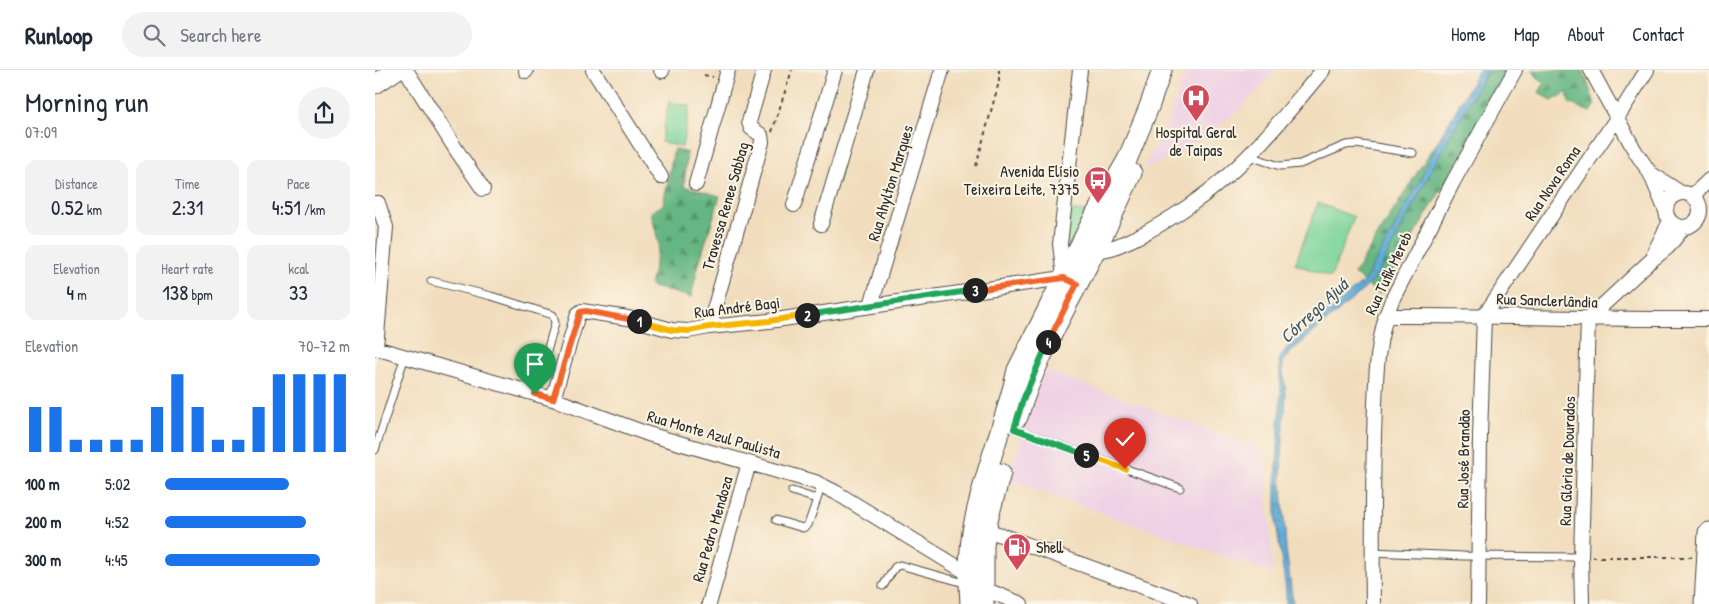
<!DOCTYPE html>
<html lang="en">
<head>
<meta charset="utf-8">
<style>
	:root { --surface:#fff; --page:#f2f2f3; --text:#1f2937; --muted:#747a83; --line:#e0e1e3; --accent:#1a73e8 }
	body { margin:0; font-family:"Patrick Hand",sans-serif; background:var(--page); color:var(--text); height:100vh; display:flex; flex-direction:column; font-size:19px; white-space:nowrap }
	* { box-sizing:border-box; margin:0 }
	p { font-size:16px; color:var(--muted) }
	.icon { flex:none; width:28px; height:28px; fill:none; stroke:currentColor; stroke-width:2; stroke-linecap:round; stroke-linejoin:round }
	.map { position:relative; flex:1; overflow:hidden }
	.details { display:flex; flex-direction:column; background:var(--surface); width:375px }
	.details>* { flex:none }
	.pin { position:absolute; display:grid; place-items:center; width:42px; height:42px; color:#fff; margin:-51px -21px; border-radius:50% 50% 50% 0; rotate:-45deg; box-shadow:0 0 5px #0007 }
	.pin .icon { rotate:45deg }
	.km { position:absolute; width:25px; height:25px; margin:-12px; border-radius:50%; background:#222; color:#fff; font-size:14px; line-height:25px; text-align:center }
	.round { display:grid; place-items:center; flex:none; width:52px; height:52px; border-radius:26px; background:var(--page) }
	.summary { display:flex; align-items:center; justify-content:space-between; height:85px; padding:0 25px }
	h1 { font-size:28px; font-weight:600; line-height:38px }
	.figures { display:grid; grid-template-columns:repeat(3,1fr); gap:8px; height:85px; padding:5px 25px }
	.figures div { display:grid; align-content:center; border-radius:12px; background:var(--page); text-align:center }
	.figures b { font-size:21px; font-weight:600 }
	.figures small { font-size:14px; font-weight:400 }
	.figures p { font-size:14px }
	.chart { height:140px; padding:10px 25px }
	.chart p { display:flex; justify-content:space-between }
	.chart svg { width:100%; height:90px; margin-top:5px; stroke:var(--accent); stroke-width:6 }
	ul { padding:0 25px; list-style:none; font-size:16px }
	li { display:grid; grid-template-columns:80px 60px 1fr; align-items:center; height:38px }
	li i { height:12px; border-radius:6px; background:var(--accent) }
	header { display:flex; align-items:center; gap:30px; box-sizing:border-box; height:70px; padding:0 25px; background:var(--surface); border-bottom:1px solid var(--line) }
	header strong { font-size:24px }
	nav { display:flex; gap:28px; margin-inline-start:auto; font-size:18px }
	.search { width:350px; height:45px; background:var(--page); display:flex; align-items:center; gap:12px; box-sizing:border-box; padding:0 18px; border-radius:28px; color:var(--muted); font-size:19px }
	main { display:flex; flex:1; min-height:0 }
	.map>svg:first-child { display:block }
	.built { fill:#efd0e5 }
	.green { fill:#7cd49a; stroke:#548062 }
	.forest { fill:url(#forest-firs); stroke:#487056 }
	.park { fill:url(#park-crowns); stroke:#548062 }
	.water { fill:url(#water-ripples); stroke:#456a81 }
	.lines { fill:none; stroke-linecap:round; stroke-linejoin:round }
	.lane-casing { stroke:#494641; stroke-width:9 }
	.street-casing { stroke:#494641; stroke-width:16 }
	.secondary-casing { stroke:#494641; stroke-width:21 }
	.primary-casing { stroke:#494641; stroke-width:23 }
	.path { stroke:#494641; stroke-width:2; stroke-dasharray:4 4; stroke-linecap:butt }
	.lane { stroke:#fff; stroke-width:7 }
	.street { stroke:#fff; stroke-width:14 }
	.secondary { stroke:#fff; stroke-width:19 }
	.primary { stroke:#fff; stroke-width:21 }
	.split-1-casing { stroke:#fff; stroke-width:10 }
	.split-2-casing { stroke:#fff; stroke-width:10 }
	.split-3-casing { stroke:#fff; stroke-width:10 }
	.split-4-casing { stroke:#fff; stroke-width:10 }
	.split-5-casing { stroke:#fff; stroke-width:10 }
	.split-6-casing { stroke:#fff; stroke-width:10 }
	.split-1 { stroke:#f0652b; stroke-width:6 }
	.split-2 { stroke:#f5b400; stroke-width:6 }
	.split-3 { stroke:#22a559; stroke-width:6 }
	.split-4 { stroke:#f0652b; stroke-width:6 }
	.split-5 { stroke:#22a559; stroke-width:6 }
	.split-6 { stroke:#f5b400; stroke-width:6 }
	.labels { text-anchor:middle; stroke-width:4; stroke-linejoin:round; paint-order:stroke }
	.poi-label { font-size:16px; fill:#2b2b2b; stroke:#fcf5e5 }
	.street-label { font-size:16px; fill:#2b2b2b; stroke:#fcf5e5 }
	.water-label { font-size:18px; font-style:italic; fill:#3d5767; stroke:#fcf5e5 }
</style>
</head>
<body>
<header>
<strong>Runloop</strong>
<div class="search"><svg class="icon" aria-label="search" viewBox="0 0 24 24"><circle cx="10" cy="10" r="6"/><path d="M15 15l6 6"/></svg>Search here</div>
<nav><a>Home</a><a>Map</a><a>About</a><a>Contact</a></nav>
</header>
<main>
<section class="details">
<div class="summary"><div><h1>Morning run</h1><p>07:09</p></div><a class="round"><svg class="icon" aria-label="share" viewBox="0 0 24 24"><path d="M12 15V3M7 8l5-5 5 5M5 13v7h14v-7"/></svg></a></div>
<div class="figures">
<div><p>Distance</p><b>0.52<small> km</small></b></div>
<div><p>Time</p><b>2:31</b></div>
<div><p>Pace</p><b>4:51<small> /km</small></b></div>
</div>
<div class="figures">
<div><p>Elevation</p><b>4<small> m</small></b></div>
<div><p>Heart rate</p><b>138<small> bpm</small></b></div>
<div><p>kcal</p><b>33</b></div>
</div>
<div class="chart"><p><span>Elevation</span>70–72 m</p>
<svg viewBox="0 0 160 44" preserveAspectRatio="none"><path d="M5 44V22M15 44V22M25 44V38M35 44V38M45 44V38M55 44V38M65 44V22M75 44V6M85 44V22M95 44V38M105 44V38M115 44V22M125 44V6M135 44V6M145 44V6M155 44V6"/></svg>
</div>
<ul>
<li><b>100 m</b>5:02<i style="width:67%"></i></li>
<li><b>200 m</b>4:52<i style="width:76%"></i></li>
<li><b>300 m</b>4:45<i style="width:84%"></i></li>
</ul>
</section>
<div class="map">
<svg width="1334" height="534" viewBox="0 0 1334 534">
	<defs>
		<pattern id="forest-firs" width="22" height="20" patternUnits="userSpaceOnUse" patternTransform="scale(1.25)"><rect width="22" height="20" fill="#65b682"/><path d="M5 1l3.5 6h-7zM16 11l3.5 6h-7z" fill="#53946b"/></pattern>
		<pattern id="park-crowns" width="20" height="18" patternUnits="userSpaceOnUse" patternTransform="scale(1.25)"><rect width="20" height="18" fill="#7cd49a"/><path d="M2 6a3 3 0 1 1 6 0M12 15a3 3 0 1 1 6 0" fill="none" stroke="#6bb685"/></pattern>
		<pattern id="water-ripples" width="26" height="14" patternUnits="userSpaceOnUse" patternTransform="scale(1.25)"><rect width="26" height="14" fill="#5faad7"/><path d="M2 4q2-2 4 0t4 0M15 11q2-2 4 0t4 0" fill="none" stroke="#4f8baf"/></pattern>
	</defs>
	<rect width="100%" height="100%" fill="#fcf5e5"/>
	<filter id="ink" filterUnits="userSpaceOnUse"><feTurbulence type="fractalNoise" baseFrequency=".02" numOctaves="2"/><feDisplacementMap in="SourceGraphic" scale="10" xChannelSelector="R" yChannelSelector="G"/><feConvolveMatrix kernelMatrix="1 2 1 2 8 2 1 2 1" color-interpolation-filters="sRGB"/></filter>
	<filter id="wash" filterUnits="userSpaceOnUse"><feTurbulence type="fractalNoise" baseFrequency=".0096" numOctaves="4" result="noise"/><feDisplacementMap in="SourceGraphic" scale="20" xChannelSelector="R" yChannelSelector="G"/><feGaussianBlur stdDeviation="1.12" result="paint"/><feColorMatrix in="noise" values="0 0 0 0 0 0 0 0 0 0 0 0 0 0 0 0 0 1.4 0 .05"/><feComposite in="paint" operator="in"/></filter>
	<g filter="url(#wash)">
		<rect width="100%" height="100%" fill="#f1ddbd"/>
		<!-- built -->
		<path class="built" d="M811,0H901L863,41L832,65L801,85L768,99L789,63Z
			M670,300L889,380L898,504L632,409Z"/>
		<!-- green -->
		<path class="green" d="M294,32L315,36L307,77L286,72Z
			M943,133L979,147L956,207L920,194Z"/>
		<!-- forest -->
		<path class="forest" d="M1115,0H1138L1004,224L979,204L1052,87Z
			M1156,0H1208L1220,34L1215,42L1194,33L1192,22L1177,31L1164,22L1169,14Z
			M299,79L312,83L309,116L345,126L324,193L316,227L275,216L284,175L276,142L288,135Z"/>
		<!-- park -->
		<path class="park" d="M689,140L723,143L689,211Z"/>
		<!-- water -->
		<path class="water" d="M1104,0H1113L1065,84L1001,207L994,215L919,279L907,292L911,323L906,401L911,478L918,534H911V520L901,453V414L906,321L904,289L911,279L990,210L1043,115L1063,71Z"/>
	</g>
	<g filter="url(#ink)">
		<g class="lines">
			<!-- lane casing -->
			<g class="lane-casing">
				<path id="lane" d="M874,86L905,96L925,94L971,75L981,74L1038,83
					M56,211L116,226L178,245L180,253L160,324
					M639,359L805,418
					M0,380L30,286
					M417,421L441,429
					M401,450L428,458L433,455L447,415
					M997,482L1089,486L1206,487
					M508,516L520,497L525,495L593,514"/>
			</g>
			<!-- street casing -->
			<g class="street-casing">
				<path id="street" d="M31,0L80,78L108,119
					M151,0V1
					M218,0L286,107
					M286,0L287,1
					M1216,0L1260,81L1275,103L1291,141
					M1275,103L1306,123
					M321,114L353,0
					M1291 140a17 17 0 1 1 34 0a17 17 0 1 1-34 0Z
					M1317,126L1334,110
					M0,133H3L11,157L1,278
					M419,135L460,0
					M446,154L492,0
					M715,179C728,184 746,174 758,169C793,152 834,124 862,97C893,68 920,33 948,0
					M1279,183L1295,151
					M689,208L685,174L705,0
					M496,235L567,0
					M1010,246C1118,245 1226,250 1334,249
					M334,257L387,72L386,65L376,58L374,52L389,0
					M0,278L178,329L273,364L440,412L460,422L594,504L609,519L646,534
					M178,329L203,244L207,241L253,248L297,260L313,261L334,257L394,251L681,209L689,208L694,211
					M604,457L815,534
					M334,534L374,393
					M998,534C997,478 998,422 999,365C1001,319 999,273 1017,230L1078,112L1140,0
					M1103,534L1105,366L1109,246L1242,48L1272,0
					M1207,534L1206,487L1213,249L1273,193L1293,177L1309,157"/>
			</g>
			<!-- secondary casing -->
			<g class="secondary-casing">
				<path id="secondary" d="M0,14L21,0
					M643,347C660,291 690,241 716,189C731,161 744,132 757,103
					M595,534C593,505 593,475 600,447C611,397 631,349 642,300L720,145L752,90L774,37L787,0
					M609,534V476L613,450L626,403"/>
			</g>
			<!-- primary casing -->
			<g class="primary-casing">
				<path id="primary" d="M1330,534L1334,463"/>
			</g>
			<!-- path -->
			<path class="path" d="M329,5L338,7
				M397,62L417,0
				M601,96L624,12V0
				M1217,487H1318"/>
			<!-- lane -->
			<use href="#lane" class="lane"/>
			<!-- street -->
			<use href="#street" class="street"/>
			<!-- secondary -->
			<use href="#secondary" class="secondary"/>
			<!-- primary -->
			<use href="#primary" class="primary"/>
		</g>
	</g>
	<g class="lines" filter="url(#ink)">
		<!-- split-1 casing -->
		<g class="split-1-casing">
			<path id="split-1" d="M160,324L178,329L205,242L211,241L264,251"/>
		</g>
		<!-- split-2 casing -->
		<g class="split-2-casing">
			<path id="split-2" d="M264,251L297,260L314,261L334,257L394,251L432,245"/>
		</g>
		<!-- split-3 casing -->
		<g class="split-3-casing">
			<path id="split-3" d="M432,245L600,220"/>
		</g>
		<!-- split-4 casing -->
		<g class="split-4-casing">
			<path id="split-4" d="M600,220L689,208L702,214L673,272"/>
		</g>
		<!-- split-5 casing -->
		<g class="split-5-casing">
			<path id="split-5" d="M673,272L648,330L639,359L711,385"/>
		</g>
		<!-- split-6 casing -->
		<g class="split-6-casing">
			<path id="split-6" d="M711,385L750,399"/>
		</g>
		<!-- split-1 -->
		<use href="#split-1" class="split-1"/>
		<!-- split-2 -->
		<use href="#split-2" class="split-2"/>
		<!-- split-3 -->
		<use href="#split-3" class="split-3"/>
		<!-- split-4 -->
		<use href="#split-4" class="split-4"/>
		<!-- split-5 -->
		<use href="#split-5" class="split-5"/>
		<!-- split-6 -->
		<use href="#split-6" class="split-6"/>
	</g>
	<!-- icons -->
	<defs>
		<g id="hospital-pin" transform="scale(1.4375)"><path d="M0 17L-7.5 6A9.5 9.5 0 1 1 7.5 6Z" fill="#d1495b" stroke="#fcf5e5"/><path d="M-5-5h3v3.5h4V-5h3V5h-3V1.5h-4V5h-3Z" fill="#fff"/></g>
		<g id="bus-pin" transform="scale(1.4375)"><path d="M0 17L-7.5 6A9.5 9.5 0 1 1 7.5 6Z" fill="#d1495b" stroke="#fcf5e5"/><path d="M-5-6H5V4H4V6H2V4H-2V6H-4V4H-5ZM-3.5-4V0h7V-4ZM-3.5 1.2v1.5H-2V1.2ZM2 1.2v1.5H3.5V1.2Z" fill="#fff"/></g>
		<g id="fuel-pin" transform="scale(1.4375)"><path d="M0 17L-7.5 6A9.5 9.5 0 1 1 7.5 6Z" fill="#d1495b" stroke="#fcf5e5"/><path d="M-5.5-6h7V0h2V4h1.3V-2.5L3-4.5l.8-.8L6-3V5H2.5V1h-1V6h-7ZM-4.2-4.7v3.2H.2V-4.7Z" fill="#fff"/></g>
	</defs>
	<g fill-rule="evenodd">
		<use href="#hospital-pin" x="821" y="28"/>
		<use href="#bus-pin" x="723" y="110"/>
		<use href="#fuel-pin" x="642" y="477"/>
	</g>
	<g class="labels">
		<!-- poi labels -->
		<g class="poi-label">
			<text x="821" y="68">Hospital Geral<tspan x="821" dy="18">de Taipas</tspan></text>
			<text x="704" y="107" text-anchor="end">Avenida Elísio<tspan x="704" dy="18">Teixeira Leite, 7375</tspan></text>
			<text x="661" y="483" text-anchor="start">Shell</text>
		</g>
		<!-- street labels -->
		<g class="street-label">
			<text transform="translate(515 113) rotate(-73)" y="6">Rua Ahylton Marques</text>
			<text transform="translate(1177 113) rotate(-56)" y="6">Rua Nova Roma</text>
			<text transform="translate(350 136) rotate(-74)" y="6">Travessa Renee Sabbag</text>
			<text transform="translate(1013 203) rotate(-65)" y="6">Rua Tufik Mereb</text>
			<text transform="translate(1172 230) rotate(2)" y="6">Rua Sanclerlândia</text>
			<text transform="translate(362 237) rotate(-7)" y="6">Rua André Bagi</text>
			<text transform="translate(339 364) rotate(16)" y="6">Rua Monte Azul Paulista</text>
			<text transform="translate(1088 389) rotate(-89)" y="6">Rua José Brandão</text>
			<text transform="translate(1192 391) rotate(-88)" y="6">Rua Glória de Dourados</text>
			<text transform="translate(337 459) rotate(-74)" y="6">Rua Pedro Mendoza</text>
		</g>
		<!-- water labels -->
		<g class="water-label">
			<text transform="translate(939 241) rotate(-43)" y="6">Córrego Ajuá</text>
		</g>
	</g>
</svg>
<div class="pin" style="left:160px;top:324px;background:#1e9e55"><svg class="icon" aria-label="arrive" viewBox="0 0 24 24"><path d="M6 21V4h12l-3 4 3 4H6"/></svg></div>
<div class="pin" style="left:750px;top:399px;background:#d93025"><svg class="icon" aria-label="check" viewBox="0 0 24 24"><path d="M5 12l5 5 9-10"/></svg></div>
<b class="km" style="left:264px;top:251px">1</b>
<b class="km" style="left:432px;top:245px">2</b>
<b class="km" style="left:600px;top:220px">3</b>
<b class="km" style="left:673px;top:272px">4</b>
<b class="km" style="left:711px;top:385px">5</b>
</div>
</main>
</body>
</html>
